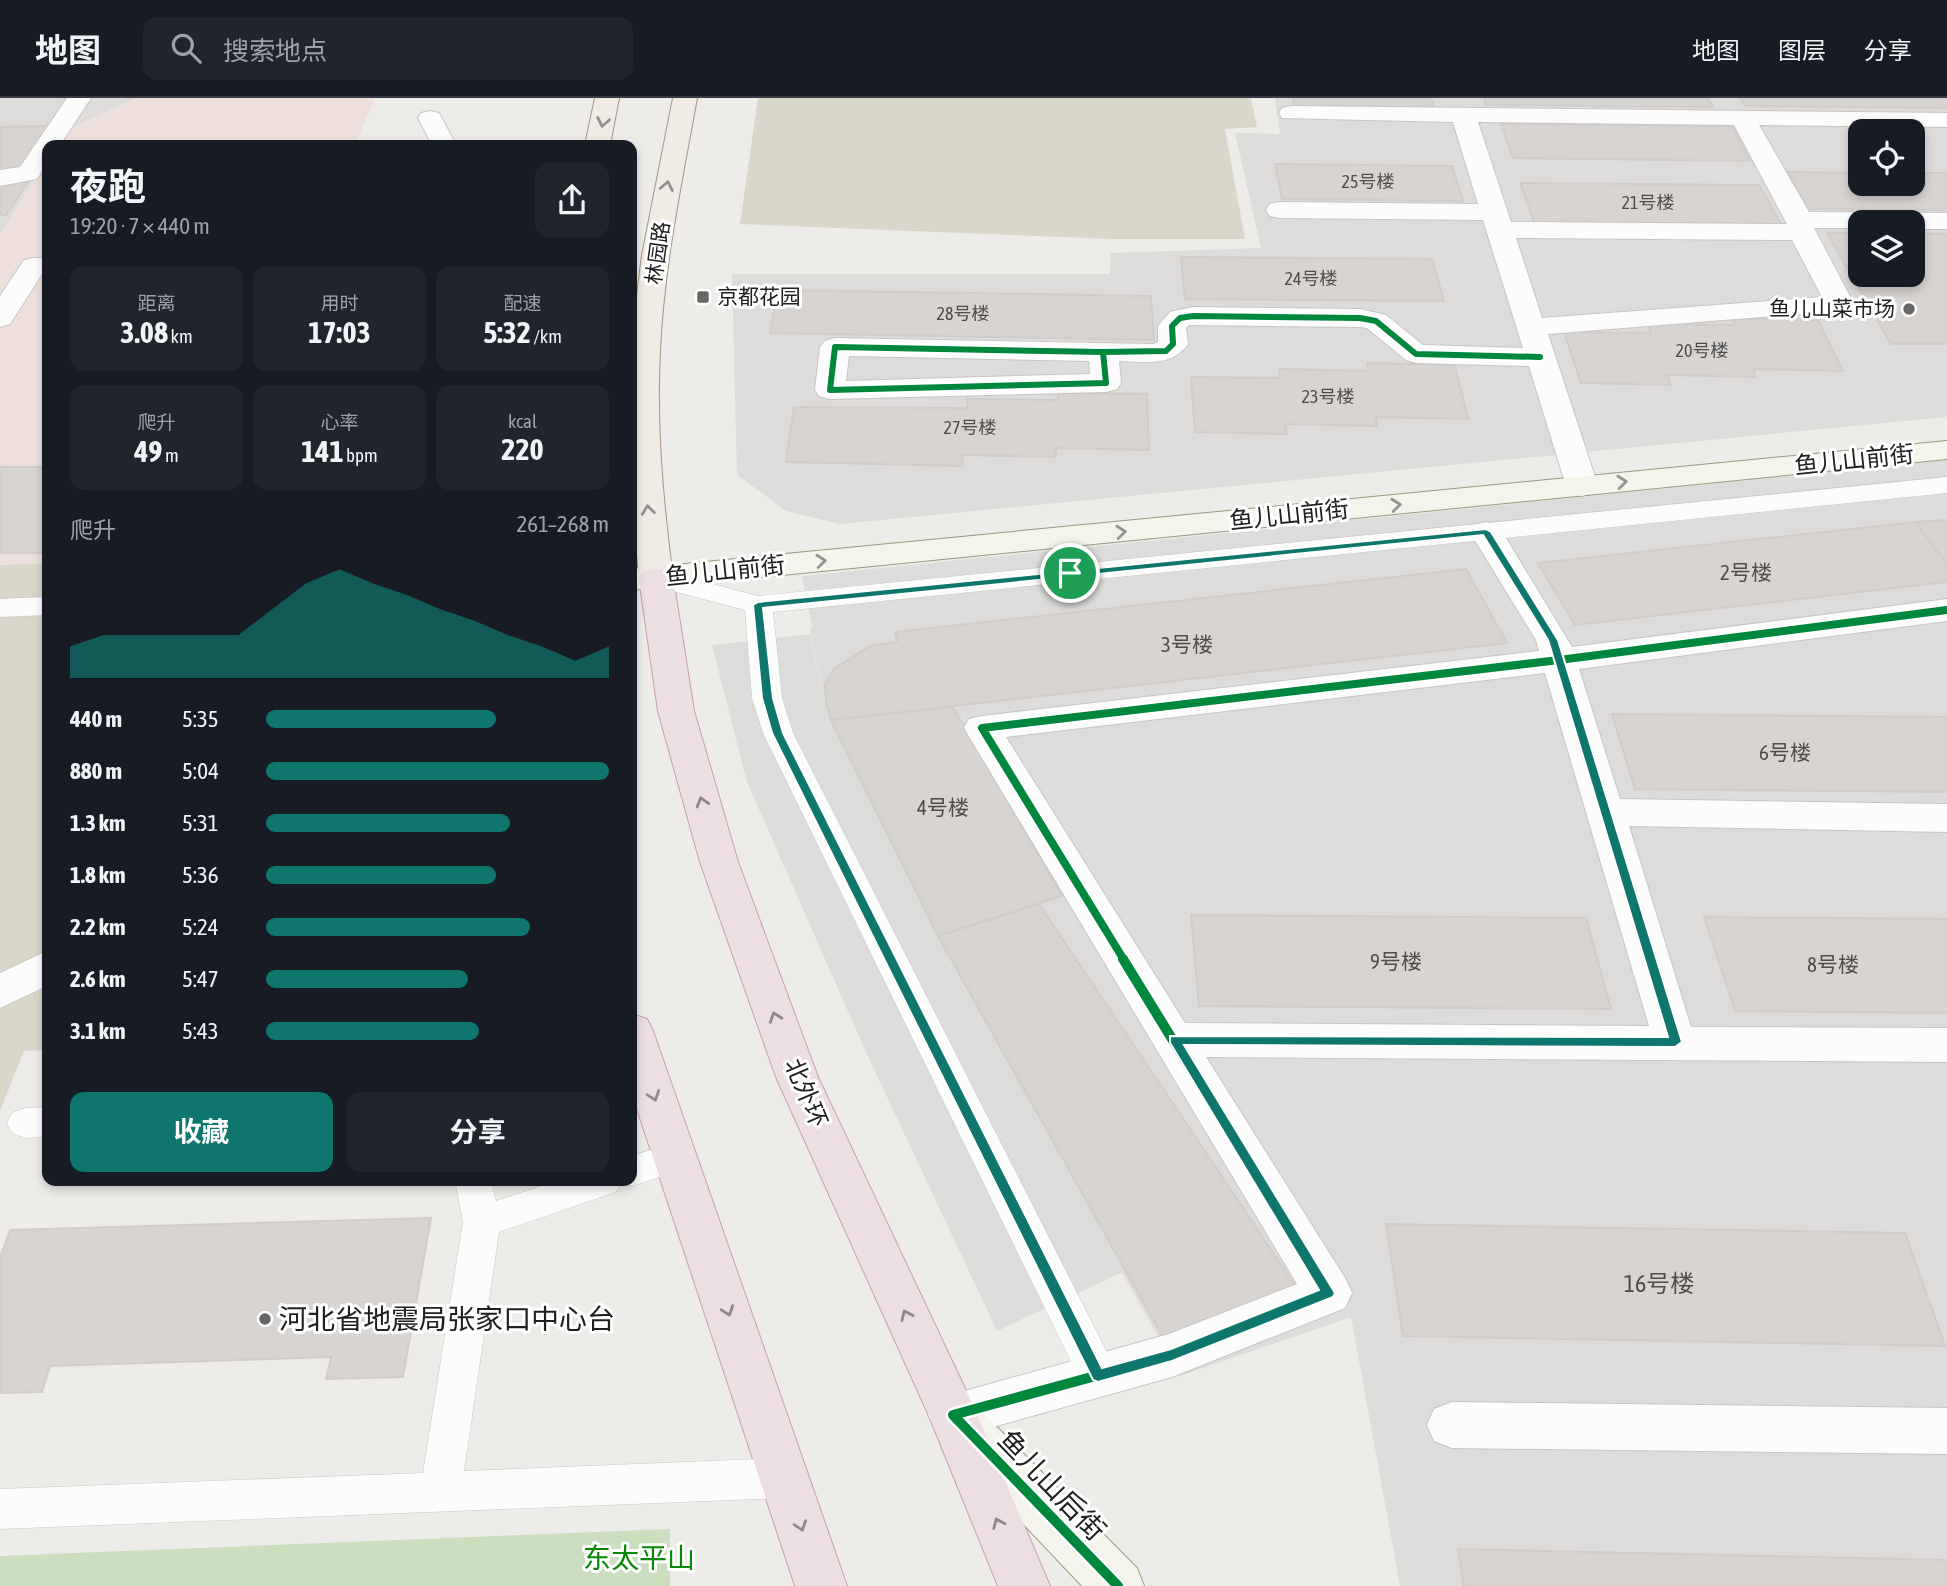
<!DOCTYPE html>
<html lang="zh">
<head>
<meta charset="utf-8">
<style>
	:root { --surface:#171b24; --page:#20242c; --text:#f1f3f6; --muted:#9ea1a6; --line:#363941; --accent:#0f766e }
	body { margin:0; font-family:"Asap Condensed","Noto Sans SC",sans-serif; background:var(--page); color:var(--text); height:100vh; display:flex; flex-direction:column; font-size:26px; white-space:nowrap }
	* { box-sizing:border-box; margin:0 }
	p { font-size:23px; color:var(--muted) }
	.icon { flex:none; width:38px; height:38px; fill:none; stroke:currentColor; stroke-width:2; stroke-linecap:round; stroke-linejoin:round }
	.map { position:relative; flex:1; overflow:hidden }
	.side { position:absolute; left:42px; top:42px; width:595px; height:1046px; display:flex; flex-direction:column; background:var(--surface); border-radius:14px; box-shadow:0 4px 10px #0003 }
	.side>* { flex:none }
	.buttons { position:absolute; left:1848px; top:21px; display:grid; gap:14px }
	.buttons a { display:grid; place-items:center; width:77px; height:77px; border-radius:14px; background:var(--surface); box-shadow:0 4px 10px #0003; font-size:35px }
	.pin { position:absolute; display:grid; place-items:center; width:60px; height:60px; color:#fff; margin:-30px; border:4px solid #fff; border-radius:50%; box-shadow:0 2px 7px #0007 }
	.round { display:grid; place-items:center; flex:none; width:74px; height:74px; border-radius:14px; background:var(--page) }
	.head { display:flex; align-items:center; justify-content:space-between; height:119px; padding:0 28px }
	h1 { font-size:38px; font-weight:700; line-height:52px }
	.stats { display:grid; grid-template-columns:repeat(3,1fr); gap:10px; height:119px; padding:7px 28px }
	.stats div { display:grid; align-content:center; border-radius:14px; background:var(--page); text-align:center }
	.stats b { font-size:30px; font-weight:700 }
	.stats small { font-size:19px; font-weight:400 }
	.stats p { font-size:19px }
	.chart { height:196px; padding:14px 28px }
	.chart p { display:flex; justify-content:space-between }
	.chart svg { width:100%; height:126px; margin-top:7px; fill:var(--accent); opacity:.7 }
	.primary-button { display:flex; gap:14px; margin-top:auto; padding:14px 28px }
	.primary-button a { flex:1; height:80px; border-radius:14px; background:var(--accent); color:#fff; font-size:28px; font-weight:700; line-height:80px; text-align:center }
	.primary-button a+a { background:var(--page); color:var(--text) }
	ul { padding:0 28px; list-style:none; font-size:23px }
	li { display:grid; grid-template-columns:112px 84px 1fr; align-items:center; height:52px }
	li i { height:18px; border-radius:9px; background:var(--accent) }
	header { display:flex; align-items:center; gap:42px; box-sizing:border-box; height:98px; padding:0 35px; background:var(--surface); border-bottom:2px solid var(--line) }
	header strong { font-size:33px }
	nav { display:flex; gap:38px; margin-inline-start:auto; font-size:24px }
	.search { width:490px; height:63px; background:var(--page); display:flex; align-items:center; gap:18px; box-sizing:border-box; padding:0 24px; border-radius:14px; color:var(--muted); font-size:26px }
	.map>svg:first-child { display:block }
	.residential { fill:#dddcda; fill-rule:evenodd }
	.religious { fill:#dcdcda }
	.military { fill:#ede0dc }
	.construction { fill:#d9d7ca }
	.forest { fill:#cbdebd }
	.building { fill:#d7d4d2; stroke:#d2cdca; stroke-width:2 }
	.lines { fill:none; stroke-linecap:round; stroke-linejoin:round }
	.lane-casing { stroke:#c7c6c5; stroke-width:1 }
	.street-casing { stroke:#c7c6c5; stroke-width:2 }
	.secondary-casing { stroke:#9a9a7f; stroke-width:2 }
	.primary-casing { stroke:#a59785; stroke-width:2 }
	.highway-casing { stroke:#c69eae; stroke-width:2 }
	.lane { fill:#fcfcfc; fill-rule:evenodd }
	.street { fill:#fcfcfc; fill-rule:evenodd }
	.secondary { fill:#f4f4ec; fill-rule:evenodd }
	.primary { fill:#f1ebe6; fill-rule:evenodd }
	.highway { fill:#ebdfe2; fill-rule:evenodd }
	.cycleway-far2-casing { stroke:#fff; stroke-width:10 }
	.cycleway-far1-casing { stroke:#fff; stroke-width:12 }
	.cycleway-casing { stroke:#fff; stroke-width:15 }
	.cycleway-far2 { stroke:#00873e; stroke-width:6 }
	.cycleway-far1 { stroke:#00873e; stroke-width:8 }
	.cycleway { stroke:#00873e; stroke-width:10 }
	.oneway { stroke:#93908d }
	.oneway2 { stroke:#959590 }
	.oneway3 { stroke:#90898b }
	.route { fill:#0f766e; stroke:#fff; stroke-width:2; fill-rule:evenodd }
	.poi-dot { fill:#686766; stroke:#fff; stroke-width:2.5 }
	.labels { text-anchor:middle; stroke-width:6; stroke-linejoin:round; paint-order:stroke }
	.far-number-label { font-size:18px; fill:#4e4d4c }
	.far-street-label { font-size:21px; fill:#202020; stroke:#fff }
	.far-poi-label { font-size:21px; fill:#202020; stroke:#fff; text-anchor:start }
	.number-label { font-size:21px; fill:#4e4d4c }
	.street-label { font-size:24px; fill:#202020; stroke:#fff }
	.near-number-label { font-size:24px; fill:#4e4d4c }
	.near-poi-label { font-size:28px; fill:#202020; stroke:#fff; text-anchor:start }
	.near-street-label { font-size:28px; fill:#202020; stroke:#fff }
	.near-park-label { font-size:28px; fill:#078805; stroke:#fff }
</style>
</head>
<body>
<header>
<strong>地图</strong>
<div class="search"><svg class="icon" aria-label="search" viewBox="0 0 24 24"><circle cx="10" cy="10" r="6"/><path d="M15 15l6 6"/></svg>搜索地点</div>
<nav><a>地图</a><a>图层</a><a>分享</a></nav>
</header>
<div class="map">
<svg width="1947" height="1488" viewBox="0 0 1947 1488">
	<rect width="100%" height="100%" fill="#eeece9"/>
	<!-- residential -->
	<path class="residential" d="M0,0H137L67,32L57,47H47V62L0,137Z
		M1275,0H1947V319L840,426L786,413L737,377L732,176H1110L1111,155L1261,150L1235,35L1280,36ZM1860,33H1913V86H1860ZM1860,124H1913V177H1860Z
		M1947,406V1488H1400L1351,1219L1180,1278L978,917L828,622L810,532L812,529Z"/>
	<!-- religious -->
	<path class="religious" d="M1947,362V406L812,529L802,478Z
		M810,536L828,622L978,917L1123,1174L997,1233L865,952L747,684L712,547Z"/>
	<!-- military -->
	<path class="military" d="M137,0H375L355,47H57L66,32Z
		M47,62V465L0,467V137Z"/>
	<!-- construction -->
	<path class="construction" d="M758,0H1251L1257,29L1225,31L1245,141H1112L740,126Z
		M47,465V952L24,953L0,1013V467Z"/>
	<!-- forest -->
	<path class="forest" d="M670,1431V1488H0V1458Z"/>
	<!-- building -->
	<path class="building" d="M1293,0H1431L1434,9L1294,8Z
		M1484,0H1708L1713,9L1486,7Z
		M1740,0H1947V10L1745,8Z
		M1501,26L1732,28L1750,63L1513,60Z
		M50,28L22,73L0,74V29Z
		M1275,66L1452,68L1463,103L1282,101Z
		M1788,74L1860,75V86H1913V75H1947V112L1808,111Z
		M0,84H28L6,117H0Z
		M1520,85L1759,87L1781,126L1534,124Z
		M1827,135H1860V177H1913V135L1947,136V246H1891Z
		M1181,159L1432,161L1444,203L1185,201Z
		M778,192L1151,198L1154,242L770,235Z
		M1732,220L1818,222L1843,273L1753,271L1756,279L1667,277L1671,287L1581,285L1564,234L1651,235L1648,226L1735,227Z
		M1367,265L1455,267L1468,321L1376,319L1377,328L1285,326L1287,336L1195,334L1191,279L1280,280L1279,271L1368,273Z
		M1058,295L1147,296L1149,352L1056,350V359L963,357L962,368L786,364L794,309L967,310V301L1058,302Z
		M0,369H47V455H0Z
		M1947,422V466L1915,424Z
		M1915,424L1947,466V484L1575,527L1538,465Z
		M1466,471L1507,545L831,622L826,605L825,587L834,571L870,548L897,544L895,534Z
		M953,609L1062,798L938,838L831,622Z
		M1612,616L1947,619V694L1635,691Z
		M1039,806L1302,1198L1169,1250L938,838Z
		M1191,817L1586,820L1611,911L1199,908Z
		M1704,819L1947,821V915L1735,913Z
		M431,1120L403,1279L326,1281L331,1259L50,1268L42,1294L0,1295V1160L10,1132Z
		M1386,1126L1905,1135L1945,1248L1403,1238Z
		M1458,1451L1947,1462V1488H1464Z"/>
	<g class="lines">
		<!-- lane casing -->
		<g class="lane-casing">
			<path id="lane" d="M1947,379V395L773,514L782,600L793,635L1112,1264L1118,1277L1112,1290L1098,1295L1084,1290L763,635L752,600L745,512L646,486L642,480L646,474L656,471L758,498Z
				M47,499V517L0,519V501Z
				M47,1009V1039L25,1040L12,1035L7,1025L12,1015L25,1010Z
				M675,1044L688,1048L693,1059L688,1070L632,1088L621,1084L616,1094L499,1134L464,1373L784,1360L799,1366L805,1380L799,1394L784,1400L0,1431V1391L423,1375L463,1124L455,1083H491L496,1103L556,1083H632V1058Z"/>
		</g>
		<!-- street casing -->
		<g class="street-casing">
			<path id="street" d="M67,0H91L60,47H47V66L37,81L0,88V72L20,69Z
				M1291,8L1947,15V29L1759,27L1809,114L1947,115V131H1913V124H1860V130H1814L1854,206L1850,212L1548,236L1598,388L1593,395L1582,398L1571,395L1566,388L1529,268L1416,265L1406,262L1367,230L1360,229L1189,227L1186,230L1188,246C1172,269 1144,264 1119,263L1121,285L1117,291L1106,294L830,301L819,298L815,292L820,249L825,243L835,240L1153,246L1158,244V228L1170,214L1193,209L1360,211L1386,217L1423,247L1523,250L1483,122L1279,120L1270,118L1266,112L1270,106L1279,104L1478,106L1453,24L1282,20L1279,15L1282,10ZM1478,24L1734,27L1787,126L1511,124ZM1516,140L1792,142L1822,199L1542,220ZM849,258L1089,263L1090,276L846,283Z
				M430,13L439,15L456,47H432L418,20L421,15Z
				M34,160H47V176H42L10,226L0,229V198L24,162Z
				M1486,424L1498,427L1572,549L1947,501V523L1579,571L1620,701L1947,706V734L1629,728L1691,929L1947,930V964L1206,959L1345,1180L1352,1195L1345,1210L1172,1279L953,1340L936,1333L928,1317L936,1301L1169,1236L1297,1186L964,630L969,621L982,618L1539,553L1536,542L1470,434L1474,427ZM1545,575L1649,928L1185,925L1006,639Z
				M47,853V888L0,910V875Z
				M1452,1304L1947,1310V1356L1452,1350L1434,1343L1427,1327L1434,1311Z"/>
		</g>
		<!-- secondary casing -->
		<g class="secondary-casing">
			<path id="secondary" d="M1947,343V361L632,492V471Z
				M959,1301L976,1308L1137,1470L1144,1488H1082L942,1340L934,1324L942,1308Z"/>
		</g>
		<!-- primary casing -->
		<g class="primary-casing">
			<path id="primary" d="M595,0H619L610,47H585Z
				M673,0H697C682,83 664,167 660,252C656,328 663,404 673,480L668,487L656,490L644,487L639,480L632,401V237L642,157Z"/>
		</g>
		<!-- highway casing -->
		<g class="highway-casing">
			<path id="highway" d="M656,470L668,473L673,480L694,613L738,764L818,979L970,1301L1050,1488H998L929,1318L776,979L700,764L658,613L639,480L644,473Z
				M632,916L647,921L653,933L847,1488H795L632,996Z"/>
		</g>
		<!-- lane -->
		<use href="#lane" class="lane"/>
		<!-- street -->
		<use href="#street" class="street"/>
		<!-- secondary -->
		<use href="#secondary" class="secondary"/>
		<!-- primary -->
		<use href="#primary" class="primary"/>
		<!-- highway -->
		<use href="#highway" class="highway"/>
		<!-- cycleway-far2 casing -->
		<g class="cycleway-far2-casing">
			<path id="cycleway-far2" d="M835,249L1103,254L1106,285L830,292Z
				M1103,254L1166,253L1173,246L1172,228L1180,220L1193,218L1360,220L1376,223L1416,256L1540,259"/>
		</g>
		<!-- cycleway-far1 casing -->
		<g class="cycleway-far1-casing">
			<path id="cycleway-far1" d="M1124,862L982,630L1559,562L1947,512"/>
		</g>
		<!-- cycleway casing -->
		<g class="cycleway-casing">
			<path id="cycleway" d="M1118,1488L953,1317L1172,1257L1328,1195L1123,861"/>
		</g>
		<!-- cycleway-far2 -->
		<use href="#cycleway-far2" class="cycleway-far2"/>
		<!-- cycleway-far1 -->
		<use href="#cycleway-far1" class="cycleway-far1"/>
		<!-- cycleway -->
		<use href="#cycleway" class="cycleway"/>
	</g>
	<!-- one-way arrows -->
	<defs><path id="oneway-chevron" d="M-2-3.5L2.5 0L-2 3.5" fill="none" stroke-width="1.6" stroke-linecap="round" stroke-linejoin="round" transform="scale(1.75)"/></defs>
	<g class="oneway">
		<use href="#oneway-chevron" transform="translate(603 24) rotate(101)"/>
		<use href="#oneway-chevron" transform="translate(667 88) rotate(-79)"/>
		<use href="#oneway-chevron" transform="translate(648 412) rotate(-97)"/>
	</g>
	<g class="oneway2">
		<use href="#oneway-chevron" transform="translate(1622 384) rotate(-6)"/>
		<use href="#oneway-chevron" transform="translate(1396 407) rotate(-6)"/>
		<use href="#oneway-chevron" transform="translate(1121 434) rotate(-6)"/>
		<use href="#oneway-chevron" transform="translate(821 463) rotate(-6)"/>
	</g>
	<g class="oneway3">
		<use href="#oneway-chevron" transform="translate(702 704) rotate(-106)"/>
		<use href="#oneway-chevron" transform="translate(775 919) rotate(-110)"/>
		<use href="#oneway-chevron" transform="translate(654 998) rotate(71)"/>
		<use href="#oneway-chevron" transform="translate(728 1213) rotate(71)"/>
		<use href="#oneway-chevron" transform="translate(906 1217) rotate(-115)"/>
		<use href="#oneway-chevron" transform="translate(998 1425) rotate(-113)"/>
		<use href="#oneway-chevron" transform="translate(801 1428) rotate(71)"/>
	</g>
	<!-- route -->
	<path class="route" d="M1486,431L1491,434L1558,542L1682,944L1675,949L1184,947L1335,1195L1333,1199L1172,1263L1098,1284L1093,1282L772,635L762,600L753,507L758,504ZM1483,437L1548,542L1668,939L1170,938V945L1319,1192L1171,1251L1102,1270L783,635L773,600L763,510Z"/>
	<!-- markers -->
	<g class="poi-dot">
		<rect x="696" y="192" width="14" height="14" rx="3.5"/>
		<circle cx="1909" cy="211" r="7"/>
		<circle cx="265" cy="1221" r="7"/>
	</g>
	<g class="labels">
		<!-- far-number labels -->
		<g class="far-number-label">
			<text x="1368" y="90">25号楼</text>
			<text x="1648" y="111">21号楼</text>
			<text x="1311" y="187">24号楼</text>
			<text x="963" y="222">28号楼</text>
			<text x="1702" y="259">20号楼</text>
			<text x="1328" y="305">23号楼</text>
			<text x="970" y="336">27号楼</text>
		</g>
		<!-- far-street labels -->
		<g class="far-street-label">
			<text transform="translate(658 155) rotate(-82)" y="7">林园路</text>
		</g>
		<!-- far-poi labels -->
		<g class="far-poi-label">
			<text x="717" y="206">京都花园</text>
			<text x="1895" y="218" text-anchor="end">鱼儿山菜市场</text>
		</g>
		<!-- number labels -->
		<g class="number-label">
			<text x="1746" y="482">2号楼</text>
			<text x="1187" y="554">3号楼</text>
			<text x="1785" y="662">6号楼</text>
			<text x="943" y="717">4号楼</text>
			<text x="1396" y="871">9号楼</text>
			<text x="1833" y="874">8号楼</text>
		</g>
		<!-- street labels -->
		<g class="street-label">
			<text transform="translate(1854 362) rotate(-6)" y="8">鱼儿山前街</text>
			<text transform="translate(1289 417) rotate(-6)" y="8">鱼儿山前街</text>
			<text transform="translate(725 473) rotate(-6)" y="8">鱼儿山前街</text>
			<text transform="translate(806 995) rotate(67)" y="8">北外环</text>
		</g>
		<!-- near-number labels -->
		<g class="near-number-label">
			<text x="1659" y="1194">16号楼</text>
		</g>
		<!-- near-poi labels -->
		<g class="near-poi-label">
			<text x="279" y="1231">河北省地震局张家口中心台</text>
		</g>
		<!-- near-street labels -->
		<g class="near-street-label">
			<text transform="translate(1052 1387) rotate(46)" y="10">鱼儿山后街</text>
		</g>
		<!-- near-park labels -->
		<g class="near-park-label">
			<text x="639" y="1470">东太平山</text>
		</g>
	</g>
</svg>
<div class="buttons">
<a><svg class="icon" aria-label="locate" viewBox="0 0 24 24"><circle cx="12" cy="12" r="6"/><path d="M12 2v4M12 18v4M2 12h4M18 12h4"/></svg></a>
<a><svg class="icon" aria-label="layers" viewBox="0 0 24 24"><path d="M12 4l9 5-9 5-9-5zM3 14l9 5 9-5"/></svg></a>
</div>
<div class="pin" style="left:1070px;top:475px;background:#1e9e55"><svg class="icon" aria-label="arrive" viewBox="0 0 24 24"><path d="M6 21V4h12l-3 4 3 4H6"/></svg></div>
<section class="side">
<div class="head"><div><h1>夜跑</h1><p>19:20 · 7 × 440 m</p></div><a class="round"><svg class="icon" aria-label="share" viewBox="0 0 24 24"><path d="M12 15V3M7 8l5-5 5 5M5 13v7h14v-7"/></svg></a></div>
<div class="stats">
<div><p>距离</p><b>3.08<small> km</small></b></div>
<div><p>用时</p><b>17:03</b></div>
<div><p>配速</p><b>5:32<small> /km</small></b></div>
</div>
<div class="stats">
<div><p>爬升</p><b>49<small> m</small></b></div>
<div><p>心率</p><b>141<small> bpm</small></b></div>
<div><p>kcal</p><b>220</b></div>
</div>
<div class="chart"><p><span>爬升</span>261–268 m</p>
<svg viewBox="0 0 160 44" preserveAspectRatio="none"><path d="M0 44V33L10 29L20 29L30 29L40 29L50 29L60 20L70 11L80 6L90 11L100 15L110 20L120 24L130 29L140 33L150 38L160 33V44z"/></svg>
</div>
<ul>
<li><b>440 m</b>5:35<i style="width:67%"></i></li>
<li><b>880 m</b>5:04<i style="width:100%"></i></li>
<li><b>1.3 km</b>5:31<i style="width:71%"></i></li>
<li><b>1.8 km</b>5:36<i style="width:67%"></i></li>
<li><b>2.2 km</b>5:24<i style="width:77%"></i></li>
<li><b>2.6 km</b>5:47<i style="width:59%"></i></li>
<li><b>3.1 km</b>5:43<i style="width:62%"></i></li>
</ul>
<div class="primary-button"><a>收藏</a><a>分享</a></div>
</section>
</div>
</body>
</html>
